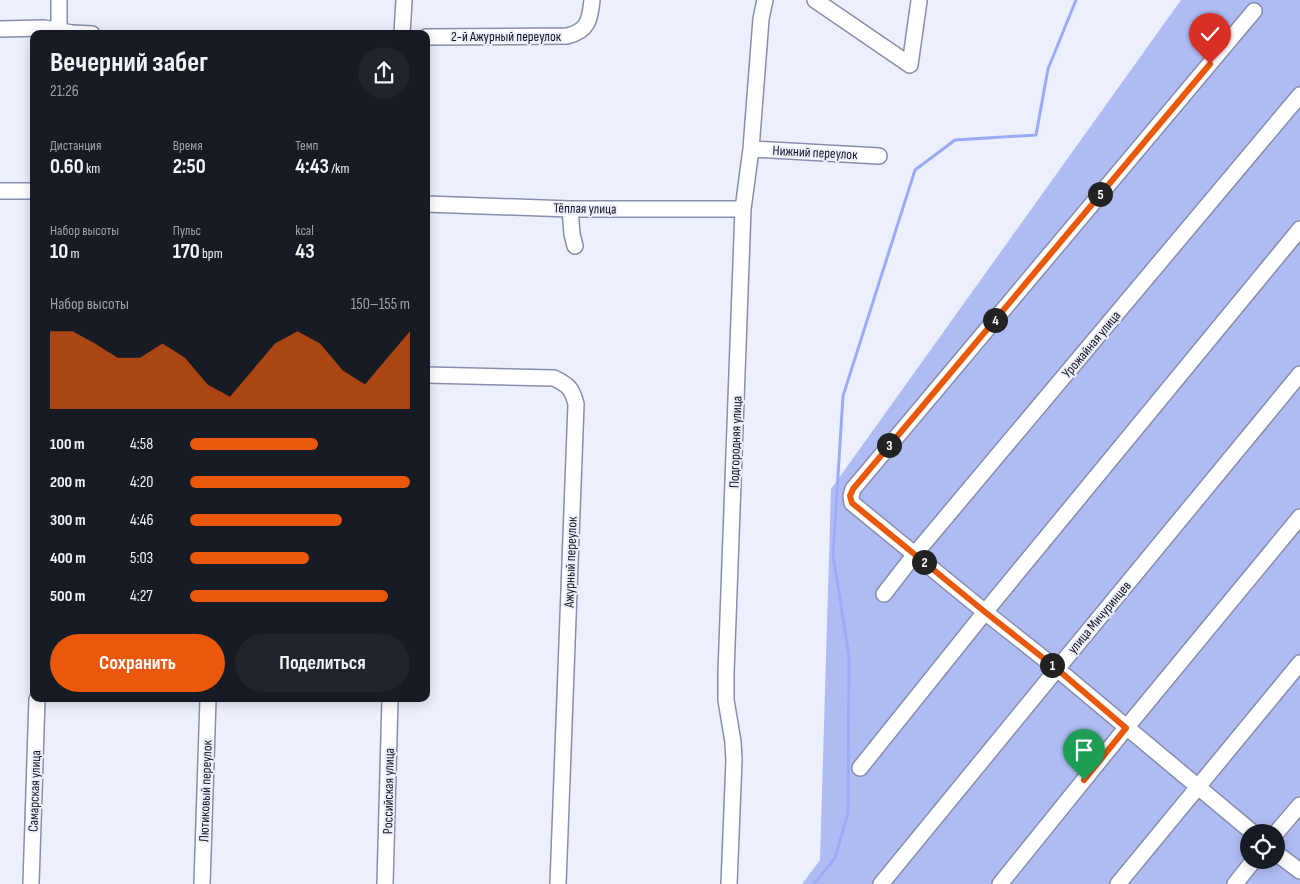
<!DOCTYPE html>
<html lang="ru">
<head>
<meta charset="utf-8">
<style>
	:root { --surface:#171b24; --page:#20242c; --text:#f1f3f6; --muted:#9ea1a6; --accent:#ea580c }
	body { margin:0; font-family:"Sofia Sans Condensed",sans-serif; background:var(--page); color:var(--text); height:100vh; display:flex; flex-direction:column; font-size:19px; white-space:nowrap }
	* { box-sizing:border-box; margin:0 }
	p { font-size:16px; color:var(--muted) }
	.icon { flex:none; width:28px; height:28px; fill:none; stroke:currentColor; stroke-width:2; stroke-linecap:round; stroke-linejoin:round }
	.map { position:relative; flex:1; overflow:hidden }
	.sheet { position:absolute; left:30px; top:30px; width:400px; height:672px; display:flex; flex-direction:column; background:var(--surface); border-radius:10px; box-shadow:0 2px 12px #0003 }
	.sheet>* { flex:none }
	.buttons { position:absolute; left:1240px; top:824px; display:grid; gap:10px }
	.buttons a { display:grid; place-items:center; width:45px; height:45px; border-radius:50%; background:var(--surface); box-shadow:0 2px 12px #0003; font-size:25px }
	.pin { position:absolute; display:grid; place-items:center; width:42px; height:42px; color:#fff; margin:-51px -21px; border-radius:50% 50% 50% 0; rotate:-45deg; box-shadow:0 0 5px #0007 }
	.pin .icon { rotate:45deg }
	.km { position:absolute; width:25px; height:25px; margin:-12px; border-radius:50%; background:#222; color:#fff; font-size:14px; line-height:25px; text-align:center }
	.round { display:grid; place-items:center; flex:none; width:52px; height:52px; border-radius:26px; background:var(--page) }
	.overview { display:flex; align-items:center; justify-content:space-between; height:85px; padding:0 20px }
	h1 { font-size:28px; font-weight:700; line-height:38px }
	.figures { display:grid; grid-template-columns:repeat(3,1fr); gap:8px; height:85px; padding:5px 20px }
	.figures div { display:grid; align-content:center }
	.figures b { font-size:21px; font-weight:700 }
	.figures small { font-size:14px; font-weight:400 }
	.figures p { font-size:14px }
	.chart { height:140px; padding:10px 20px }
	.chart p { display:flex; justify-content:space-between }
	.chart svg { width:100%; height:90px; margin-top:5px; fill:var(--accent); opacity:.7 }
	.button { display:flex; gap:10px; margin-top:auto; padding:10px 20px }
	.button a { flex:1; height:58px; border-radius:30px; background:var(--accent); color:#fff; font-size:20px; font-weight:700; line-height:58px; text-align:center }
	.button a+a { background:var(--page); color:var(--text) }
	ul { padding:0 20px; list-style:none; font-size:16px }
	li { display:grid; grid-template-columns:80px 60px 1fr; align-items:center; height:38px }
	li i { height:12px; border-radius:6px; background:var(--accent) }
	.map>svg:first-child { display:block }
	.green { fill:#afbcf4; fill-rule:evenodd }
	.lines { fill:none; stroke-linecap:round; stroke-linejoin:round }
	.stream { stroke:#9cabf5; stroke-width:3 }
	.minor-casing { stroke:#878eac; stroke-width:18 }
	.minor { stroke:#fff; stroke-width:15 }
	.route-casing { stroke:#fff; stroke-width:10 }
	.route { stroke:#ea580c; stroke-width:6 }
	.labels { text-anchor:middle; stroke-width:4; stroke-linejoin:round; paint-order:stroke }
	.street-label { font-size:14px; fill:#141722; stroke:#ecf0fd }
</style>
</head>
<body>
<div class="map">
<svg width="1300" height="884" viewBox="0 0 1300 884">
	<rect width="100%" height="100%" fill="#ecf0fd"/>
	<!-- green -->
	<path class="green" d="M1181,0H1300V884H802L820,860L831,489ZM1249,832H1276V860H1249Z"/>
	<g class="lines">
		<!-- stream -->
		<path class="stream" d="M814,884L835,858L848,813L849,656L833,555L843,396L915,170L955,140L1036,135L1048,69L1076,0"/>
		<!-- minor casing -->
		<g class="minor-casing">
			<path id="minor" d="M815,0L910,65L919,1
				M0,29L44,28L72,33L92,34
				M59,34V0
				M402,34L404,0
				M426,37L567,36C588,31 590,20 592,0
				M751,149L879,156
				M0,191H34
				M426,204L570,209H743
				M570,209L572,234L575,246
				M426,375L554,378C568,385 572,388 576,404L558,884
				M884,594L915,554L1300,95
				M860,768L985,612L1300,229
				M1252,832L1057,669L985,612L852,503L851,496L853,489L1254,11
				M1276,833L1300,805
				M1276,853L1300,871
				M31,884L37,699
				M202,884L208,699
				M385,884L390,699
				M729,884L734,760L733,742L726,700V673L743,209L751,149L761,19L765,0
				M881,884L1057,669L1300,374
				M1000,884L1126,728L1300,517
				M1118,884L1300,663
				M1235,884L1254,860"/>
		</g>
		<!-- minor -->
		<use href="#minor" class="minor"/>
	</g>
	<g class="lines">
		<!-- route casing -->
		<g class="route-casing">
			<path id="route" d="M1084,780L1126,728L1057,669L985,612L852,503L850,496L853,489L1210,64"/>
		</g>
		<!-- route -->
		<use href="#route" class="route"/>
	</g>
	<g class="labels">
		<!-- street labels -->
		<g class="street-label">
			<text x="506" y="41">2-й Ажурный переулок</text>
			<text transform="translate(815 152) rotate(3)" y="5">Нижний переулок</text>
			<text transform="translate(585 208) rotate(1)" y="5">Тёплая улица</text>
			<text transform="translate(1091 344) rotate(-50)" y="5">Урожайная улица</text>
			<text transform="translate(735 442) rotate(-88)" y="5">Подгородняя улица</text>
			<text transform="translate(570 562) rotate(-88)" y="5">Ажурный переулок</text>
			<text transform="translate(1099 617) rotate(-50)" y="5">улица Мичуринцев</text>
			<text transform="translate(34 791) rotate(-88)" y="5">Самарская улица</text>
			<text transform="translate(205 791) rotate(-88)" y="5">Лютиковый переулок</text>
			<text transform="translate(388 791) rotate(-89)" y="5">Российская улица</text>
		</g>
	</g>
</svg>
<div class="buttons">
<a><svg class="icon" aria-label="locate" viewBox="0 0 24 24"><circle cx="12" cy="12" r="6"/><path d="M12 2v4M12 18v4M2 12h4M18 12h4"/></svg></a>
</div>
<div class="pin" style="left:1084px;top:780px;background:#1e9e55"><svg class="icon" aria-label="arrive" viewBox="0 0 24 24"><path d="M6 21V4h12l-3 4 3 4H6"/></svg></div>
<div class="pin" style="left:1210px;top:64px;background:#d93025"><svg class="icon" aria-label="check" viewBox="0 0 24 24"><path d="M5 12l5 5 9-10"/></svg></div>
<b class="km" style="left:1052px;top:665px">1</b>
<b class="km" style="left:924px;top:562px">2</b>
<b class="km" style="left:889px;top:445px">3</b>
<b class="km" style="left:995px;top:320px">4</b>
<b class="km" style="left:1100px;top:194px">5</b>
<section class="sheet">
<div class="overview"><div><h1>Вечерний забег</h1><p>21:26</p></div><a class="round"><svg class="icon" aria-label="share" viewBox="0 0 24 24"><path d="M12 15V3M7 8l5-5 5 5M5 13v7h14v-7"/></svg></a></div>
<div class="figures">
<div><p>Дистанция</p><b>0.60<small> km</small></b></div>
<div><p>Время</p><b>2:50</b></div>
<div><p>Темп</p><b>4:43<small> /km</small></b></div>
</div>
<div class="figures">
<div><p>Набор высоты</p><b>10<small> m</small></b></div>
<div><p>Пульс</p><b>170<small> bpm</small></b></div>
<div><p>kcal</p><b>43</b></div>
</div>
<div class="chart"><p><span>Набор высоты</span>150–155 m</p>
<svg viewBox="0 0 160 44" preserveAspectRatio="none"><path d="M0 44V6L10 6L20 12L30 19L40 19L50 12L60 19L70 32L80 38L90 25L100 12L110 6L120 12L130 25L140 32L150 19L160 6V44z"/></svg>
</div>
<ul>
<li><b>100 m</b>4:58<i style="width:58%"></i></li>
<li><b>200 m</b>4:20<i style="width:100%"></i></li>
<li><b>300 m</b>4:46<i style="width:69%"></i></li>
<li><b>400 m</b>5:03<i style="width:54%"></i></li>
<li><b>500 m</b>4:27<i style="width:90%"></i></li>
</ul>
<div class="button"><a>Сохранить</a><a>Поделиться</a></div>
</section>
</div>
</body>
</html>
